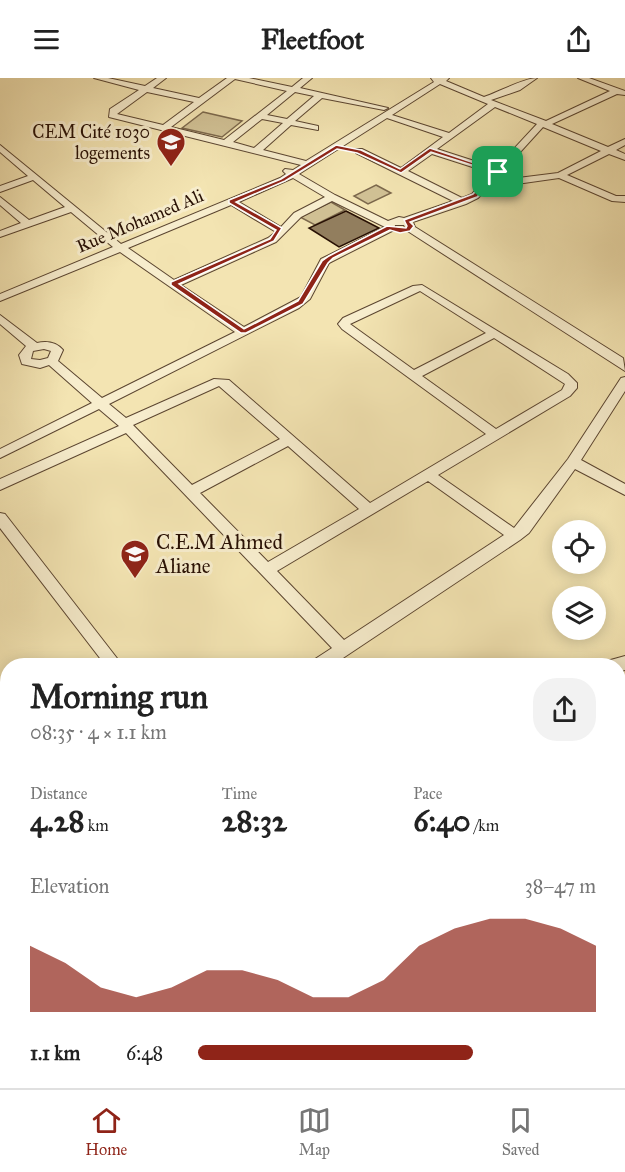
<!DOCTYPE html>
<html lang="en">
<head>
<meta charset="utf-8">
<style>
	:root { --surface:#fff; --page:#f2f2f2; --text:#222; --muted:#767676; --line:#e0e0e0; --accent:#8f2418 }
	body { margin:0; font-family:"IM FELL Great Primer",serif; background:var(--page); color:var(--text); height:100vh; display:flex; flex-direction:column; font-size:22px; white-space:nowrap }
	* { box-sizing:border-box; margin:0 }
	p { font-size:20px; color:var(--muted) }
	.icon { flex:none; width:33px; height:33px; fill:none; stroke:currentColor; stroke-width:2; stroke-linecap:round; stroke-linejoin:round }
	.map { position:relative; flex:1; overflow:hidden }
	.panel { position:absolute; left:0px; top:580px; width:626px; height:430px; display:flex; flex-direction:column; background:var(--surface); border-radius:24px 24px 0 0; box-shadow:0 3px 15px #0003 }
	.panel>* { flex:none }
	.tools { position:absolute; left:552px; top:442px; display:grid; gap:12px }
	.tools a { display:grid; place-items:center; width:54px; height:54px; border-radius:50%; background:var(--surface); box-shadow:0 3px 15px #0003; font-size:30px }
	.pin { position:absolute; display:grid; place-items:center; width:51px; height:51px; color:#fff; margin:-26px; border-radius:12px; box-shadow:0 3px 9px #0006 }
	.round { display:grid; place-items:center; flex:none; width:63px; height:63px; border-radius:24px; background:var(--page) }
	.head { display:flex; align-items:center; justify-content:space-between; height:102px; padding:0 30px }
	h1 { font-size:33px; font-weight:800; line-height:45px }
	.stats { display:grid; grid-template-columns:repeat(3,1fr); gap:9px; height:102px; padding:6px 30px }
	.stats div { display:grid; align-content:center }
	.stats b { font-size:30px; font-weight:800 }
	.stats small { font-size:16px; font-weight:400 }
	.stats p { font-size:16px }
	.chart { height:168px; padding:12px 30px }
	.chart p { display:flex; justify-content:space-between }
	.chart svg { width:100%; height:108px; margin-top:6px; fill:var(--accent); opacity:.7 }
	ul { padding:0 30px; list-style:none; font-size:20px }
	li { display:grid; grid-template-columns:96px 72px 1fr; align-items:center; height:45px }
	li i { height:15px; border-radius:8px; background:var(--accent) }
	header { display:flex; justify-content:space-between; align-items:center; height:78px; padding:0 30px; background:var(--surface); font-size:27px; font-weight:800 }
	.tabs { display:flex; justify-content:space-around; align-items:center; height:84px; border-top:2px solid var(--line); background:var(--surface); font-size:16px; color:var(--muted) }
	.tabs a { display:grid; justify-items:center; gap:3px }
	.tabs .selected { color:var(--accent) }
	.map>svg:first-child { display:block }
	.green { fill:#d0c094; stroke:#7c684c; stroke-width:1.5 }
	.building { fill:#927e5e; stroke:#281004; stroke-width:1.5 }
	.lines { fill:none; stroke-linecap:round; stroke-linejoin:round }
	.minor-casing { stroke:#5b4530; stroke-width:2 }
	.major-casing { stroke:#281004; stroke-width:2 }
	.minor { fill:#f7edcd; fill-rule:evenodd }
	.major { fill:#f3e4b2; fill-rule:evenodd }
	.route { fill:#8f2418; stroke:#fff; stroke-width:1.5; fill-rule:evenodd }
	.labels { text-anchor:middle; stroke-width:6; stroke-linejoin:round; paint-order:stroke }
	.far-poi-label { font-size:18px; fill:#281004; stroke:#f7edcd; text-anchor:end }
	.far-street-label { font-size:18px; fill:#281004; stroke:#f7edcd }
	.poi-label { font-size:21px; fill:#281004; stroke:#f7edcd; text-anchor:start }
</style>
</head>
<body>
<header><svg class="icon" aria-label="menu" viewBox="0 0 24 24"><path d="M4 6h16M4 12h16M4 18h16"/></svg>Fleetfoot<svg class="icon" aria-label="share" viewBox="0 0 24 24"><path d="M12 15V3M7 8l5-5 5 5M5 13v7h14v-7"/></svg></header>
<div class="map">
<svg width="625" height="1010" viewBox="0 0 625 1010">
	<rect width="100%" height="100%" fill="#f3e4b2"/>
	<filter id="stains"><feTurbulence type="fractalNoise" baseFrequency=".00333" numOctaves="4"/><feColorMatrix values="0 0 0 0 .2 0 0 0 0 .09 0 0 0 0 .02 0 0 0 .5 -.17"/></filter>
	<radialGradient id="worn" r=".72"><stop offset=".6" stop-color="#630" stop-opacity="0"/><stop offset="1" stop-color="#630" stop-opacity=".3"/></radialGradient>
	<!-- green -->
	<path class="green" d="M203,34L242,43L222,59L182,50Z
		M376,107L391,115L368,126L354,118Z
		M331,124L345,132L315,147L300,139Z"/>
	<!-- building -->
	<path class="building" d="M346,133L379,150L339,169L309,150Z"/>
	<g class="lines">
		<!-- minor casing -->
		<g class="minor-casing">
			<path id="minor" d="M94,0H108L145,8L157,0H166L153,10L199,20L227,0H249L292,9L303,0H312L300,10L388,30L384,32L322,20L295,43L318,48V52L291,47L263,72L306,83L434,4L431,0H449L446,3L484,19C498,14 525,0 537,0L520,12L491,22L546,43L610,13L578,0H589L625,13V17L617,16L552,46L608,69L625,61V67L616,72L625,76V82L609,76L567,97L616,118H625V124L612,123L559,100L488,110L478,120L466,126L413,144L415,149L623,280L625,293L406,152L404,147H395L394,152L329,185L310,221L299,230L109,326L126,340L214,301L229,302L370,425L486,356L342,251L338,246L343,240L413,208L422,207L568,296L577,305V310L570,318L438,397L514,450L568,381L621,300L625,299V313L581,382L625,406V417L575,391L529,455L520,462L331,588H310L312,583L332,570L126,355L0,412V401L119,348L99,331L0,380V371L92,325L49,287L40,290L22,286L19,277L26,268L0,246V237L37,265C46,263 56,264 63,272L58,283L102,320L235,254L120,174L0,223V216L113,169L71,134L0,159V153L21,145L0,127V119L29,142L65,129L33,102L0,114V108L28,98L0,74V67L121,166L280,100L286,96L283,93L285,91L293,92L301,87L109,39L110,31L139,12ZM235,1L287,13L224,62L171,49ZM440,6L488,26L449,55L392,37ZM147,14L194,24L163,47L117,36ZM295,14L314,18L287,41L267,37ZM495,29L537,46L496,90L437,71ZM387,40L443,59L401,90L362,71H356V75L453,123L404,140L399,139L388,143L335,117L299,96ZM262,41L283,45L254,70L233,64ZM543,49L601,73L558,95L494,103ZM432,76L491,95L472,116L462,120L408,93ZM293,100L325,119L294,135L281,149L239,124ZM332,123L385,149L321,181L301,219L244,249L181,207L276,164L301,139ZM231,127L276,154L268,160L174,202L128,170ZM420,213L486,255L414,292L350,246ZM494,260L565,306L562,312L496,351L422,298ZM44,271L51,273L48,280L40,282L31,281L33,273ZM219,308L280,361L192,407L133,347ZM288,368L359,431L268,484L200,415ZM428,403L504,457L344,562L277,493Z
				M0,435L5,436L123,588H106L0,450Z
				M625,578V592L618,594V588H605L607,583Z
				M618,596L625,600V621L618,617Z
				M625,730V748L618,750V732Z
				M618,838L625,841V863L618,860Z
				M625,932V967L618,970V935Z"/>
		</g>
		<!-- major casing -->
		<g class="major-casing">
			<path id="major" d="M0,712L8,715V746L0,743Z
				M163,1004H193L195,1010H165Z"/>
		</g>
		<!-- minor -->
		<use href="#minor" class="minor"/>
		<!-- major -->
		<use href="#major" class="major"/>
	</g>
	<!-- route -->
	<path class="route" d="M336,67L361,72L400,91L430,70L501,94L477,119L410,144L414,148L410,153L400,155L390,152L333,180L328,185L303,226L246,255H241L171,207V204L270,161L276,152L229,125V122L281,101ZM337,71L357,75L401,95L431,74L494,94L473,116L404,142L407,148L406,150L387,148L329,178L322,183L298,223L244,251L179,206L274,163L282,150L236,124L285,103Z"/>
	<!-- icons -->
	<defs>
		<g id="school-pin" transform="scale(1.5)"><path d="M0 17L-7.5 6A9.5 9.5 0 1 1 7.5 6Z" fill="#8f2418" stroke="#f7edcd"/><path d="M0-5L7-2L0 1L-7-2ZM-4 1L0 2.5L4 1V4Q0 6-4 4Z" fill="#fff"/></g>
	</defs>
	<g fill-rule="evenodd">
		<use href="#school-pin" x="171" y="64"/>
		<use href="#school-pin" x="135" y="476"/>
	</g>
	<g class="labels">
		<!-- far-poi labels -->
		<g class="far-poi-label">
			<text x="150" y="60">CEM Cité 1030<tspan x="150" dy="21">logements</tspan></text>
		</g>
		<!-- far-street labels -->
		<g class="far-street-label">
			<text transform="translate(140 143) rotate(-23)" y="6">Rue Mohamed Ali</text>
		</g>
		<!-- poi labels -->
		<g class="poi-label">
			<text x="156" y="471">C.E.M Ahmed<tspan x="156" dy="24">Aliane</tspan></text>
		</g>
	</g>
	<rect width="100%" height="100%" filter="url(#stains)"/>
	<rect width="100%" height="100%" fill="url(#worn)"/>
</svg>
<div class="tools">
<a><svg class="icon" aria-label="locate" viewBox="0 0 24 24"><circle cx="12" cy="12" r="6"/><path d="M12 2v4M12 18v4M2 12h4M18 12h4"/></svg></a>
<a><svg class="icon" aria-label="layers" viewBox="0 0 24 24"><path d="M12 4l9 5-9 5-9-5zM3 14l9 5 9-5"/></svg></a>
</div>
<div class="pin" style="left:498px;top:94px;background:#1e9e55"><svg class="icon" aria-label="arrive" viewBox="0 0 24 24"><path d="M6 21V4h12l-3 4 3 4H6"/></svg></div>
<section class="panel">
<div class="head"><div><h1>Morning run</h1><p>08:35 · 4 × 1.1 km</p></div><a class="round"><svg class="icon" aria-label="share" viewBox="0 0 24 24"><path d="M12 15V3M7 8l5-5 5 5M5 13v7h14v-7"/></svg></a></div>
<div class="stats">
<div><p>Distance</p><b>4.28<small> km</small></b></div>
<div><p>Time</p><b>28:32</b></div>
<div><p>Pace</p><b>6:40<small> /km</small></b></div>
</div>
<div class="chart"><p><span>Elevation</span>38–47 m</p>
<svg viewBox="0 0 160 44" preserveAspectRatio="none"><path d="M0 44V17L10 24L20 34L30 38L40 34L50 27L60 27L70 31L80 38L90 38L100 31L110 17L120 10L130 6L140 6L150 10L160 17V44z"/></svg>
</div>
<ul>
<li><b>1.1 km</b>6:48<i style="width:69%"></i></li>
</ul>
</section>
</div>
<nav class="tabs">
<a class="selected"><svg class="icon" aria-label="home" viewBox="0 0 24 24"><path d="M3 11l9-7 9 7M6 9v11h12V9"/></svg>Home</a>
<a><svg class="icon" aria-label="map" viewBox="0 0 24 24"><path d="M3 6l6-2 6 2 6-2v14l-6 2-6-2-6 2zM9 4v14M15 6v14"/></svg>Map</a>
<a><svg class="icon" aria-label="saved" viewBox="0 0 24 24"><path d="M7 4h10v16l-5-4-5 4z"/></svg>Saved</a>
</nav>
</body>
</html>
